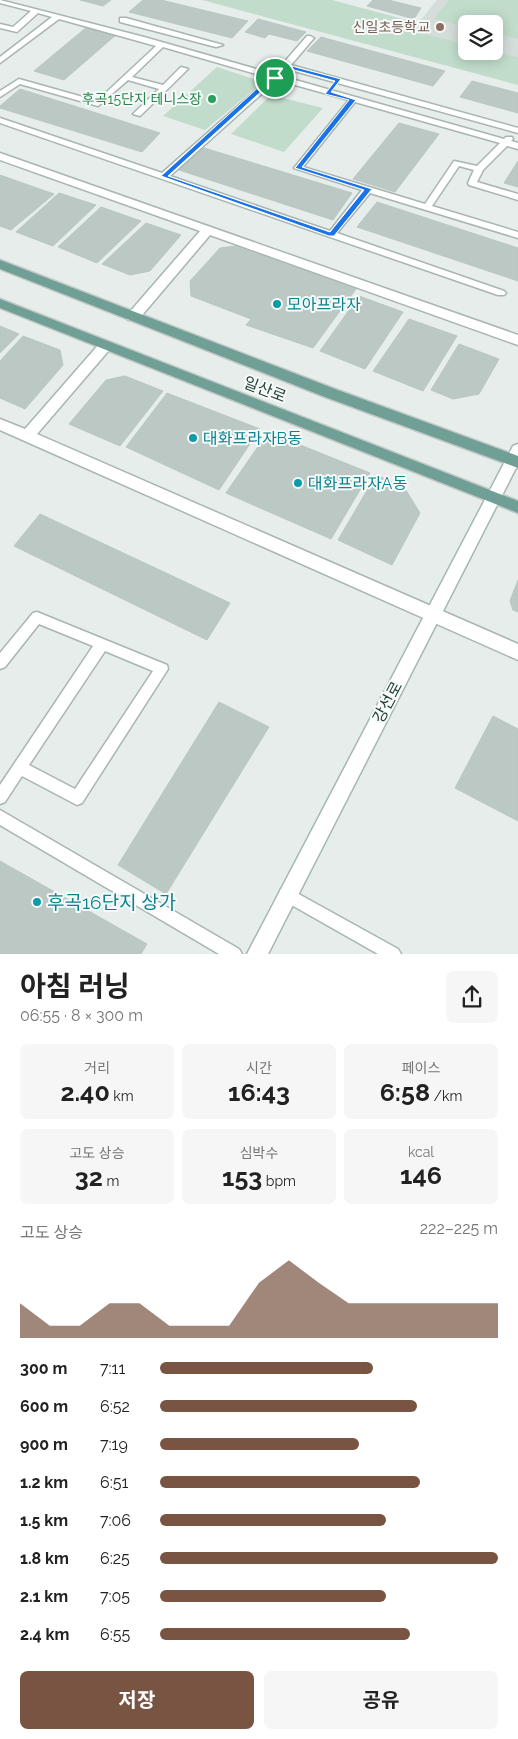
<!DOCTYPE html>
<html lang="ko">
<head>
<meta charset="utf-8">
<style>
	:root { --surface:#fff; --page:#f6f6f6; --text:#222; --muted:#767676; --accent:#7a5443 }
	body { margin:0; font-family:Raleway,"Noto Sans KR",sans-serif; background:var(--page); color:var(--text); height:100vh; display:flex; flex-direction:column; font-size:19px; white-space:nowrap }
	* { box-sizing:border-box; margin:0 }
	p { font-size:16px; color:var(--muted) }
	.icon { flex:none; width:28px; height:28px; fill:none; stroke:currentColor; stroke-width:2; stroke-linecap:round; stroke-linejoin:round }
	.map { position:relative; height:954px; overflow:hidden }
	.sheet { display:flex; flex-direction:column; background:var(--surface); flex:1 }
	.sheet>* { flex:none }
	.tools { position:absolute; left:458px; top:15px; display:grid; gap:10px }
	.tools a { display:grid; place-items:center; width:45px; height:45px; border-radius:8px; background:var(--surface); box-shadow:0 2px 12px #0003; font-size:25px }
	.pin { position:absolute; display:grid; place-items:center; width:42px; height:42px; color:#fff; margin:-21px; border:2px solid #fff; border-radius:50%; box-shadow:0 1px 5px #0007 }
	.round { display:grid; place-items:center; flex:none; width:52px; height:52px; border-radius:8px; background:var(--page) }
	.summary { display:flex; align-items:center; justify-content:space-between; height:85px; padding:0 20px }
	h1 { font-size:28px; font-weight:700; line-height:38px }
	.metrics { display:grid; grid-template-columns:repeat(3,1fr); gap:8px; height:85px; padding:5px 20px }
	.metrics div { display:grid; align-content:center; border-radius:8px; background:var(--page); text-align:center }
	.metrics b { font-size:25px; font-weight:700 }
	.metrics small { font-size:14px; font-weight:400 }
	.metrics p { font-size:14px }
	.chart { height:140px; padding:10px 20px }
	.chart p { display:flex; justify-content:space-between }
	.chart svg { width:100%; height:90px; margin-top:5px; fill:var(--accent); opacity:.7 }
	.button { display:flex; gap:10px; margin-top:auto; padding:10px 20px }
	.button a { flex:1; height:58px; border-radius:8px; background:var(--accent); color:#fff; font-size:20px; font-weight:700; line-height:58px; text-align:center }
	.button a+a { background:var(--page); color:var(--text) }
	ul { padding:0 20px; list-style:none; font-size:16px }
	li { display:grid; grid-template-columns:80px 60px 1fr; align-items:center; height:38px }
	li i { height:12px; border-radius:6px; background:var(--accent) }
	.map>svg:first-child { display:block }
	.built { fill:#d4ddda }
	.green { fill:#c1dcca }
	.building { fill:#bbc8c4; stroke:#b9c7c2 }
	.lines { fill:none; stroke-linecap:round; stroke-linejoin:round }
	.service-casing { stroke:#a9b5b1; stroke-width:3 }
	.minor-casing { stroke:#a9b5b1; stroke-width:3 }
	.secondary-casing { stroke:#a5b8b3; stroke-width:3 }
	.primary-casing { stroke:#c2c9c8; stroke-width:3 }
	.service { fill:#fff; fill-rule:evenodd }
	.minor { fill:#fff; fill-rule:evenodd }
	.secondary { fill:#fff; fill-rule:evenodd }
	.primary { fill:#6f9f95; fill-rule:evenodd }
	.route { fill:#1a73e8; stroke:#fff; fill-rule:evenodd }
	.education-dot { fill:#8d6e63; stroke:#f6faf8; stroke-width:2 }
	.leisure-dot { fill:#2e9e5b; stroke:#f6faf8; stroke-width:2 }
	.culture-dot { fill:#0f9aa8; stroke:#f6faf8; stroke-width:2 }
	.labels { text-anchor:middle; stroke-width:4; stroke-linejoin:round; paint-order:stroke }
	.far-education-label { font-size:14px; fill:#785e54; stroke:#f6faf8; text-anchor:end }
	.far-leisure-label { font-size:14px; fill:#27864d; stroke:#f6faf8; text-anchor:end }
	.culture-label { font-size:16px; fill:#0d838f; stroke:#f6faf8; text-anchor:start }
	.street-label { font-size:16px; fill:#263e39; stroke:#f6faf8 }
	.near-culture-label { font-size:19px; fill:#0d838f; stroke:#f6faf8; text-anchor:start }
</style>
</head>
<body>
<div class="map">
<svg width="518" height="954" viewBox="0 0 518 954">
	<rect width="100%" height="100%" fill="#e6edea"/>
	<!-- built -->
	<path class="built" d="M437,0H518V57L494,51V24H466V44L412,31Z"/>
	<!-- green -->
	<path class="green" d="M202,0H332L418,23L412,31L466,44V51H494L518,57V85Z
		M449,0H518V39L494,33V24H466V27L434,19Z
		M217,67L263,82L205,130L163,116Z
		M271,95L323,108L284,152L231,134Z"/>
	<!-- building -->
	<path class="building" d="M80,0H111L103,6Z
		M143,0H161L248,21L232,38L129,12Z
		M373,0H388L421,8L414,19L367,6Z
		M258,19L306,32L297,41L269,34L265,38L245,32Z
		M88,26L117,34L64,80L34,71Z
		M321,37L445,71L433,86L307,51Z
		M472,81L518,93V113L460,97Z
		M20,89L160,133L142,152L0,108V106Z
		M399,123L439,134L395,192L353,179Z
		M201,147L352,193L333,220L179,170Z
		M518,161V187L504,183Z
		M0,175L54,194L11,230L0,226Z
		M59,193L96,205L53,246L16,232Z
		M377,202L518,248V281L357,227Z
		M101,207L141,221L97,263L58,247Z
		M146,223L181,235L150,271L130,275L102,264Z
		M236,246L356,289L313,348L246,325L251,319L191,296L190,281L220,248Z
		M359,296L403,312L365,369L320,351Z
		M409,319L457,336L423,391L373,371Z
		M0,326L19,334L0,353Z
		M23,336L60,350L63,365L25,409L0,398V361Z
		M459,344L499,359L479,394L453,399L431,390Z
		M125,376L163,391L120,446L69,424L106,380Z
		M167,393L260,429L219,490L126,447Z
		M268,432L370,473L331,539L226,493Z
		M376,475L404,487L420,513L392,565L338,540Z
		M40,514L230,603L207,640L14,546Z
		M518,580V612L513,610L510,601Z
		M219,702L269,727L166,894L118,865Z
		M493,716L518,729V821L455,788Z
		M0,861L147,944L141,954H0Z"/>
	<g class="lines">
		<!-- service casing -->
		<g class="service-casing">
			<path id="service" d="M0,0L144,37L274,74L307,36H310L314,38L291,65L518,128V133L287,69L281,76L504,139L506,137H512L513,139L511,141L518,143V149L507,146L483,170L477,182L518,194V200L469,185L468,183L474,170L459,166L432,206L518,232V238L370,193L337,233L504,291L506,293L504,295H498L0,123V118L162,173L270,78L163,47L132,77L163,85L181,67L188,69L140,116L133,114L159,89L128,80L98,106L20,84L0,97V91L19,79L97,101L156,46L59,19L0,63V57L52,17L38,13L17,32L0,28V24L13,27L31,11L0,3ZM277,80L349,100L294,168L362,190L330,231L170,176ZM355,102L500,143L477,166L454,161L425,204L303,167Z
				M120,18H126L223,45L216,47L120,22Z
				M37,612L167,665L168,669L82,803L77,805L22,776L5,802L0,804V785L93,646L39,624L5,667L0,669V653L33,613ZM105,651L153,671L75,789L29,765Z
				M0,810L239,949L242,954H219L0,825Z
				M286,887L398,949L401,954H378L281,899L279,894L281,889Z"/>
		</g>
		<!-- minor casing -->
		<g class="minor-casing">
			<path id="minor" d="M0,153L518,335V345L210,235L138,320H128L126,317L128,314L200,231L0,160Z
				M105,341L110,343L112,346L110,349L37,434L518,644V660L0,430V419L25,429L100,343Z"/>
		</g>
		<!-- secondary casing -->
		<g class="secondary-casing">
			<path id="secondary" d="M518,444V464L268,954H247L511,450L513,446Z"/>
		</g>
		<!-- primary casing -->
		<g class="primary-casing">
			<path id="primary" d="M0,260L335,389L518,456V468L325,397L0,269Z
				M0,299L518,501V513L0,308Z"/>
		</g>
		<!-- service -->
		<use href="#service" class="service"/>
		<!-- minor -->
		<use href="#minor" class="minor"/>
		<!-- secondary -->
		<use href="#secondary" class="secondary"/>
		<!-- primary -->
		<use href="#primary" class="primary"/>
	</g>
	<!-- route -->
	<path class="route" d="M284,64L341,79L331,92L356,100L302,167L372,189L334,236H329L161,176ZM287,68L335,81L325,94L349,100L295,168L364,190L330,232L168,176Z"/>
	<!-- markers -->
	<circle class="education-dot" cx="440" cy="27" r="5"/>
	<circle class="leisure-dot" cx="212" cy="99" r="5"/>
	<g class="culture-dot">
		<circle cx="277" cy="304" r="5"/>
		<circle cx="193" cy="438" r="5"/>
		<circle cx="298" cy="483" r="5"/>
		<circle cx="37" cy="902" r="5"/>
	</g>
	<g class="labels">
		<!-- far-education labels -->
		<g class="far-education-label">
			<text x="430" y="32">신일초등학교</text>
		</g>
		<!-- far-leisure labels -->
		<g class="far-leisure-label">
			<text x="202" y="104">후곡15단지 테니스장</text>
		</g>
		<!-- culture labels -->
		<g class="culture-label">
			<text x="287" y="310">모아프라자</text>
			<text x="203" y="444">대화프라자B동</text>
			<text x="308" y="489">대화프라자A동</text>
		</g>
		<!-- street labels -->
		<g class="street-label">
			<text transform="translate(265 389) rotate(21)" y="6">일산로</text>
			<text transform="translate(387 702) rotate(-62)" y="6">강선로</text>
		</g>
		<!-- near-culture labels -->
		<g class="near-culture-label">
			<text x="47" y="909">후곡16단지 상가</text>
		</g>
	</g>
</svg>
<div class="tools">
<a><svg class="icon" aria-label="layers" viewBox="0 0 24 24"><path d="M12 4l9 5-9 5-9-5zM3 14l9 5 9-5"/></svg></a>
</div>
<div class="pin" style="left:275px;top:78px;background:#1e9e55"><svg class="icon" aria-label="arrive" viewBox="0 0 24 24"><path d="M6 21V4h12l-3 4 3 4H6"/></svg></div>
</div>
<section class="sheet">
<div class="summary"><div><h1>아침 러닝</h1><p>06:55 · 8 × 300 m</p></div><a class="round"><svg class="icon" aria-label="share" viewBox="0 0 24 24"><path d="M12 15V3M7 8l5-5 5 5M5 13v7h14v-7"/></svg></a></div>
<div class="metrics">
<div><p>거리</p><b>2.40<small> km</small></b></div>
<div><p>시간</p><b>16:43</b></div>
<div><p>페이스</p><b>6:58<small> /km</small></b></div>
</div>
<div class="metrics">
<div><p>고도 상승</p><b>32<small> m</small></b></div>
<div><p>심박수</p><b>153<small> bpm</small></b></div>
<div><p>kcal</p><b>146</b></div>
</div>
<div class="chart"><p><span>고도 상승</span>222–225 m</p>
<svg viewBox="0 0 160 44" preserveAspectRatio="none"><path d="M0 44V27L10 38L20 38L30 27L40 27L50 38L60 38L70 38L80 17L90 6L100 17L110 27L120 27L130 27L140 27L150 27L160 27V44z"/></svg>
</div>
<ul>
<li><b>300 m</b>7:11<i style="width:63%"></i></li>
<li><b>600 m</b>6:52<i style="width:76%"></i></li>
<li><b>900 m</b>7:19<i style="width:59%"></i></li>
<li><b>1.2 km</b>6:51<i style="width:77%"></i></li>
<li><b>1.5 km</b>7:06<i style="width:67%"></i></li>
<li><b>1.8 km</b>6:25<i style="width:100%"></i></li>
<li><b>2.1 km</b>7:05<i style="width:67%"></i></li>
<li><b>2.4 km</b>6:55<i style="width:74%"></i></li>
</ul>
<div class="button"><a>저장</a><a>공유</a></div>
</section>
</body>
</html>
